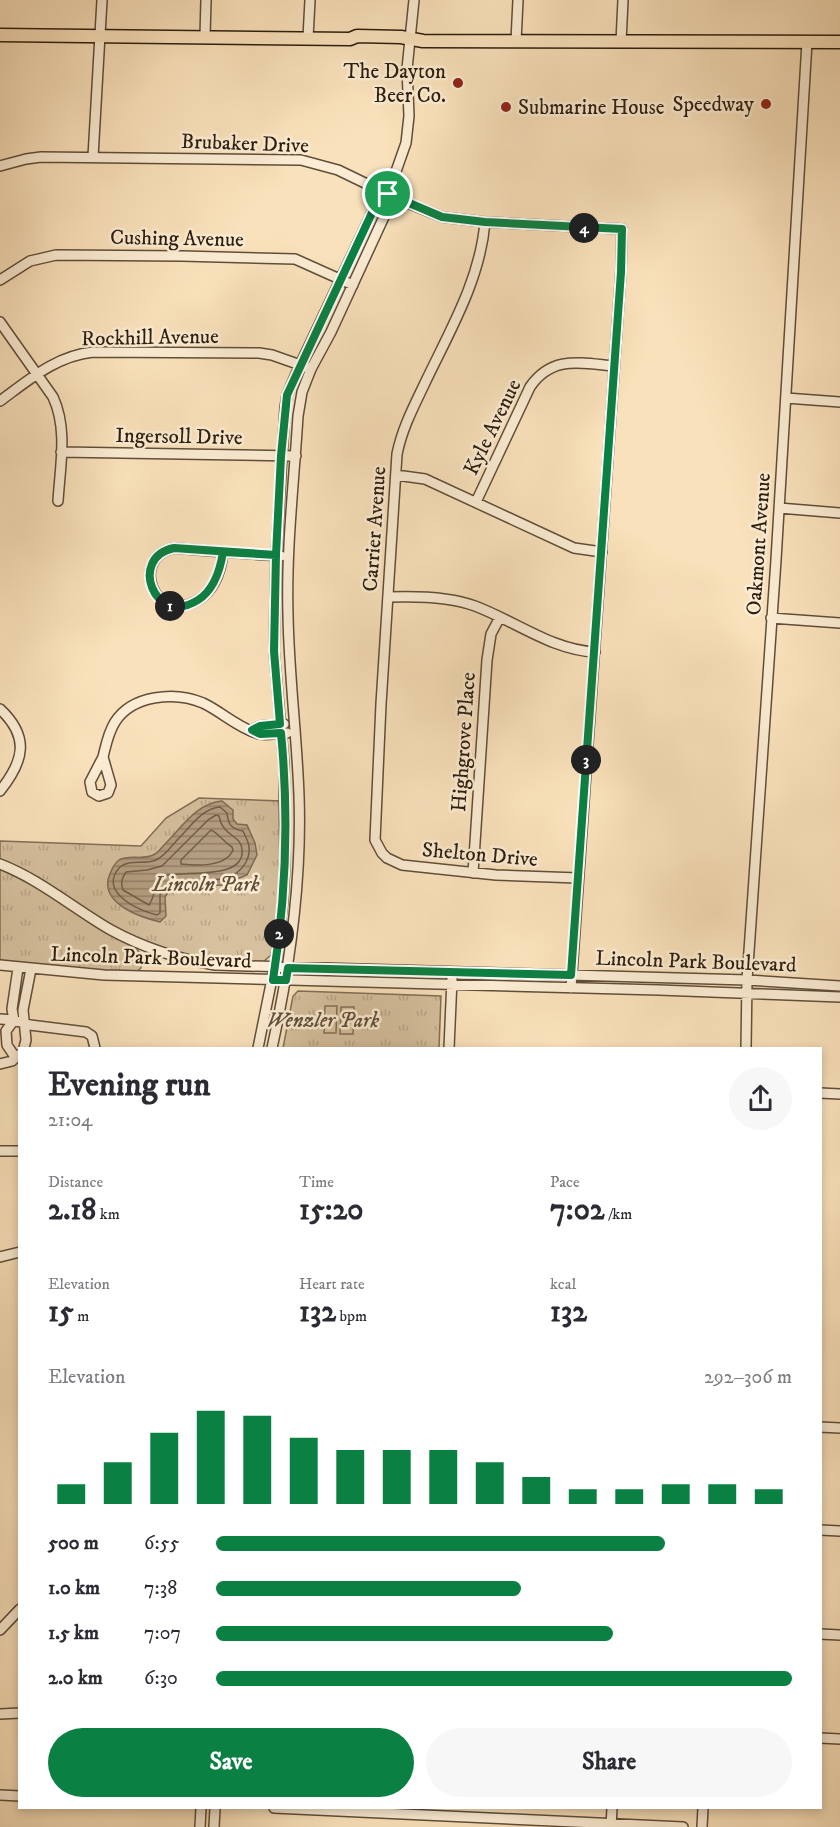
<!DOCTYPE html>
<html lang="en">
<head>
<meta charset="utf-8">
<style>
	:root { --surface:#fff; --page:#f7f7f7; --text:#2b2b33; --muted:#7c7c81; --accent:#0b8043 }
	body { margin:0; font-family:"IM FELL DW Pica",serif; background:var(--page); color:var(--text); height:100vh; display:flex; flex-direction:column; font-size:22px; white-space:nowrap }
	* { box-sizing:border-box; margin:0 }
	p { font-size:20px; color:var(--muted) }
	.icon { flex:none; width:33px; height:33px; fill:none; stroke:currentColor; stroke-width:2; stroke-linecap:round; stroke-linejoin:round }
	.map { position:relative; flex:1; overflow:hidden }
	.sheet { position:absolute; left:18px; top:1047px; width:804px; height:762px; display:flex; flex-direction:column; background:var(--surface); border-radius:0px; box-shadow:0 3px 9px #0003 }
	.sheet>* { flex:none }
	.pin { position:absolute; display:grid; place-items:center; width:51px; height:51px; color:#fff; margin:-26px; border:3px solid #fff; border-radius:50%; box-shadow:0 2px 6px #0007 }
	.km { position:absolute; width:30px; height:30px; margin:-15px; border-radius:50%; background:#222; color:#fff; font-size:16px; line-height:30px; text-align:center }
	.round { display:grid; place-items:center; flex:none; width:63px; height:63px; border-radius:32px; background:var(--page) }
	.overview { display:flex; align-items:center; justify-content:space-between; height:102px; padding:0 30px }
	h1 { font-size:33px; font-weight:800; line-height:45px }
	.figures { display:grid; grid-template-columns:repeat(3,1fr); gap:9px; height:102px; padding:6px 30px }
	.figures div { display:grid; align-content:center }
	.figures b { font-size:30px; font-weight:800 }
	.figures small { font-size:16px; font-weight:400 }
	.figures p { font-size:16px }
	.chart { height:168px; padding:12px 30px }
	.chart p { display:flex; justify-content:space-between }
	.chart svg { width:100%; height:108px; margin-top:6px; stroke:var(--accent); stroke-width:6 }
	.action { display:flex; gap:12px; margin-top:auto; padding:12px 30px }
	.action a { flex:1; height:69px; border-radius:36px; background:var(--accent); color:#fff; font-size:24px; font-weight:800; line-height:69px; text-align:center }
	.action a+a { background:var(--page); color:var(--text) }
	ul { padding:0 30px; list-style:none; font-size:20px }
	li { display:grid; grid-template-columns:96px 72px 1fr; align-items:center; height:45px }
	li i { height:15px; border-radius:8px; background:var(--accent) }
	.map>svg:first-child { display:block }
	.grass { fill:url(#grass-tufts); stroke:#826e56; stroke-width:1.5 }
	.pitch { fill:#d6c09e; stroke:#826e56; stroke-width:1.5 }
	.water { fill:url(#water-rules); stroke:#7e6a53; stroke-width:1.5 }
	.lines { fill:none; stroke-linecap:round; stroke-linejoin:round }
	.shore { stroke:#705e48; stroke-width:1.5 }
	.minor-casing { stroke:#604e3a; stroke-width:12 }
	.major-casing { stroke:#2d1d0f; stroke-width:15 }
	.minor { stroke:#fbecd3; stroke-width:9 }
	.major { stroke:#f9e1bb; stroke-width:12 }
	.route-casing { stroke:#fff; stroke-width:12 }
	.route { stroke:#0b8043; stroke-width:8 }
	.poi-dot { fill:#8f2418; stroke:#fbecd3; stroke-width:2 }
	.labels { text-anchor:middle; stroke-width:5; stroke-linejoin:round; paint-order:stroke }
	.poi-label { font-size:21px; fill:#2d1d0f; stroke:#fbecd3; text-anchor:end }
	.street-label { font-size:21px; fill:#2d1d0f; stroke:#fbecd3 }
	.park-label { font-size:21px; font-style:italic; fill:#604e3a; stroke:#fbecd3 }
</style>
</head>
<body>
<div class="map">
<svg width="840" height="1827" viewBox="0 0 840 1827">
	<defs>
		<pattern id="grass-tufts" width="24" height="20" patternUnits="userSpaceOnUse" patternTransform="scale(1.5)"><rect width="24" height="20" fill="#d6c09e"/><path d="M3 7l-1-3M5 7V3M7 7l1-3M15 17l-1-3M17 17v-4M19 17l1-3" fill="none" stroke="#b8a587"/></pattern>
		<pattern id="water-rules" width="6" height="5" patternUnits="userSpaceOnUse" patternTransform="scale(1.5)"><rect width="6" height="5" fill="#b49e81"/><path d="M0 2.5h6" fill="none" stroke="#938068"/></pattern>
	</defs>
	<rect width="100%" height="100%" fill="#f9e1bb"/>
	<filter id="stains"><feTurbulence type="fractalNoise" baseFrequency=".00333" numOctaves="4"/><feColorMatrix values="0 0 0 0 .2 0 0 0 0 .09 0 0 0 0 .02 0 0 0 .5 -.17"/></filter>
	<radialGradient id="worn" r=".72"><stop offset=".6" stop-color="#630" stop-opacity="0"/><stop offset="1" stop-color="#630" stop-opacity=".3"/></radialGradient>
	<!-- grass -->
	<path class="grass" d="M199,798L281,801L280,869L277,913L271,955L263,962C248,962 233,962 218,961C184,959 147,946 118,929C78,907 43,878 0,860V841L141,846L166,818Z
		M0,868L31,883L133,945L141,954V968L136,972L126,973L0,961Z
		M298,991L441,996L439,1048H283L293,996Z"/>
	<!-- pitch -->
	<path class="pitch" d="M325,1006H337L336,1033H324Z
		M341,1007H354L353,1034H340Z"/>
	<!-- water -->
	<path class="water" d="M222,801L233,810V819L237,824L247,825L255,843L257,855L247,875L223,885L171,888L165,897L166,916L160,922C140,917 104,905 108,880C110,873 113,864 119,860C130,854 144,861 155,854C159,852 162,847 165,844C182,827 197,803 222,801Z"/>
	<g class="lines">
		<!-- shore -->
		<path class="shore" d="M220,807L227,813C228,824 231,829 243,831C249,843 252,850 246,862C233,888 193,878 168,883L160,895V913L157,915C138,911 97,891 120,867C129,859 145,865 156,860C165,856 173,844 180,837C191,826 203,808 220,807Z
			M216,815L219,816C223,837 241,835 242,849C246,881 183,870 165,876C152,886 156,895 149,905L123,890C120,883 122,878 126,872L147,870L162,866L208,820Z
			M211,830C217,832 224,842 232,847L233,850C226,867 197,866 181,864V860Z"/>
		<!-- minor casing -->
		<g class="minor-casing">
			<path id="minor" d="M205,36L206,0
				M308,38L310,0
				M516,41L518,0
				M621,42L623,0
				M93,157L102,0
				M0,166L26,159L41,157L301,160L338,170L400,200L442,217L485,222L622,229L621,271L571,988
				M485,222C480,281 449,332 424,385C413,408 402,429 397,454L381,704L375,840L382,853L387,858L402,865L496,875L578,878
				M0,280L30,261L56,255L182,256L295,259L353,285
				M0,322L53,397C68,429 60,467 58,501
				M786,398L840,402
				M0,401C30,379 56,356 93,352L259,353L272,355L306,367
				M61,452L296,456
				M396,475L425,479L574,548L602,552
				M476,502L530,387C552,355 581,363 614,366
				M779,508L840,513
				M174,548L223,552C221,571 214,590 198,600C154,627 129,557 174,548Z
				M223,552L281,556
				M388,597C415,596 449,596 475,606C515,621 552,650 595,652
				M771,618L840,623
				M0,709C30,737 24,761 0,791
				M252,730L260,726L284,724
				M103,757C106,745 108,733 115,722C132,695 175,691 203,703C222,712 238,728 259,734C267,736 278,733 287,733
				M103,757L111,785L108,793L99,796L92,792L90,782Z
				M0,864C41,880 73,908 111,930C144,948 178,959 215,965L747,980L840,986
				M473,873L487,660L491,634L500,617
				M0,965L104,975L659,990L840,997
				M0,1019L14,1020L30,1025L86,1032L92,1036L95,1048
				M24,1048L26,1040L23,1010L31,969
				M258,1048L276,959L283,900L285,860L284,764L274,651L276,555L285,408L287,395L300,365L378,200L388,194
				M272,1048C290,966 302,881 299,796C297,736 289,676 288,615C286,549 294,482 298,416L302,392L311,369L331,332L389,206L388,194L406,143L409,116L407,69L414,0
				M449,1048L452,979
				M746,1048L747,980L776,560L807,42
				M15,1057L7,1045L6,1031L14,1020L12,1009L18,968
				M0,1064L12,1061L18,1055
				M820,1093L840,1094
				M0,1151H20
				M0,1257L20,1252
				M820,1427L840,1428
				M820,1530L840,1531
				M0,1630L20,1609
				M820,1634L840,1635
				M0,1714L20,1713
				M820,1738L840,1739
				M0,1795L20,1796
				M274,1808L683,1827
				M200,1827L201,1808
				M214,1827L215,1808
				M611,1827L612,1808
				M702,1827L703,1808"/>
		</g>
		<!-- major casing -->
		<g class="major-casing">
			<path id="major" d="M0,35L350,39L357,36L401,37L423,41L840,42"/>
		</g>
		<!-- minor -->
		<use href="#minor" class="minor"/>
		<!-- major -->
		<use href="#major" class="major"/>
	</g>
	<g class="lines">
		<!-- route casing -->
		<g class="route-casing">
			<path id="route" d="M388,194L378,200L287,395L281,456L276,555L174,548C128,557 154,628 198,600C214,590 220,571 223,552L276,555L274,651L280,724L260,726L252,730L260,734L281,733C289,815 286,898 273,980H286L288,968L571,975L621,272L622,229L485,222L442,217L388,194"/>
		</g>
		<!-- route -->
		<use href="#route" class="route"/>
	</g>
	<!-- markers -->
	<g class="poi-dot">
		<circle cx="458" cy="83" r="6"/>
		<circle cx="766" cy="104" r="6"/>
		<circle cx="506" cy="107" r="6"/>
	</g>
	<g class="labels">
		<!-- poi labels -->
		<g class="poi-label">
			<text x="446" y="78">The Dayton<tspan x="446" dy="24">Beer Co.</tspan></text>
			<text x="754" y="111">Speedway</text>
			<text x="518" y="114" text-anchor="start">Submarine House</text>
		</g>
		<!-- street labels -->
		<g class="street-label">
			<text transform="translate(245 143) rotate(2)" y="7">Brubaker Drive</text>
			<text transform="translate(177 238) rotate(1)" y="7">Cushing Avenue</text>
			<text transform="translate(150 337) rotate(-1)" y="7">Rockhill Avenue</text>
			<text transform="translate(492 427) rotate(-64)" y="7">Kyle Avenue</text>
			<text transform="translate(179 436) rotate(1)" y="7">Ingersoll Drive</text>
			<text transform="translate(374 529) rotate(-86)" y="7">Carrier Avenue</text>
			<text transform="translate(758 544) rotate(-86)" y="7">Oakmont Avenue</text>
			<text transform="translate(463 742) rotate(-86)" y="7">Highgrove Place</text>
			<text transform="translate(480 854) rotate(5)" y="7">Shelton Drive</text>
			<text transform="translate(151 957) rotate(2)" y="7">Lincoln Park Boulevard</text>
			<text transform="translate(696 961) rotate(2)" y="7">Lincoln Park Boulevard</text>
		</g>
		<!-- park labels -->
		<g class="park-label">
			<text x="206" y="891">Lincoln Park</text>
			<text x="323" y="1027">Wenzler Park</text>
		</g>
	</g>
	<rect width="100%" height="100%" filter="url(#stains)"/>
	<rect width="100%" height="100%" fill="url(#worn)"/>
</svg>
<div class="pin" style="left:388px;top:194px;background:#1e9e55"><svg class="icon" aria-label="arrive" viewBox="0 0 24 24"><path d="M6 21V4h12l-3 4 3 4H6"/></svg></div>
<b class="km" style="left:170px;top:606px">1</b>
<b class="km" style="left:279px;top:934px">2</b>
<b class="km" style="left:586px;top:760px">3</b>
<b class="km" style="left:584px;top:228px">4</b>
<section class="sheet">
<div class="overview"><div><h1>Evening run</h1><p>21:04</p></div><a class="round"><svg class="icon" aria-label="share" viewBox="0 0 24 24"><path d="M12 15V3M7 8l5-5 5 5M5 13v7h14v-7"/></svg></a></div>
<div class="figures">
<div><p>Distance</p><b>2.18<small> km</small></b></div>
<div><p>Time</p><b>15:20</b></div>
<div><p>Pace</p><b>7:02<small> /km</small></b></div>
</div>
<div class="figures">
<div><p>Elevation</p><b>15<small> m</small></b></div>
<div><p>Heart rate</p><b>132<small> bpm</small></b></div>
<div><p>kcal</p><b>132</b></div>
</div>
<div class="chart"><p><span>Elevation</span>292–306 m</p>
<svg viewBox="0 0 160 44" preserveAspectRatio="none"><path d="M5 44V36M15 44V27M25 44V15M35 44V6M45 44V8M55 44V17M65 44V22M75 44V22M85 44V22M95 44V27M105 44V33M115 44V38M125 44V38M135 44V36M145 44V36M155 44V38"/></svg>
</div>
<ul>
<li><b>500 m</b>6:55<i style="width:78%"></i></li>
<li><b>1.0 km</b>7:38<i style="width:53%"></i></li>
<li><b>1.5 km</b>7:07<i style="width:69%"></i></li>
<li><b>2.0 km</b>6:30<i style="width:100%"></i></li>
</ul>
<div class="action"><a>Save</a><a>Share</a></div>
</section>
</div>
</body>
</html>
